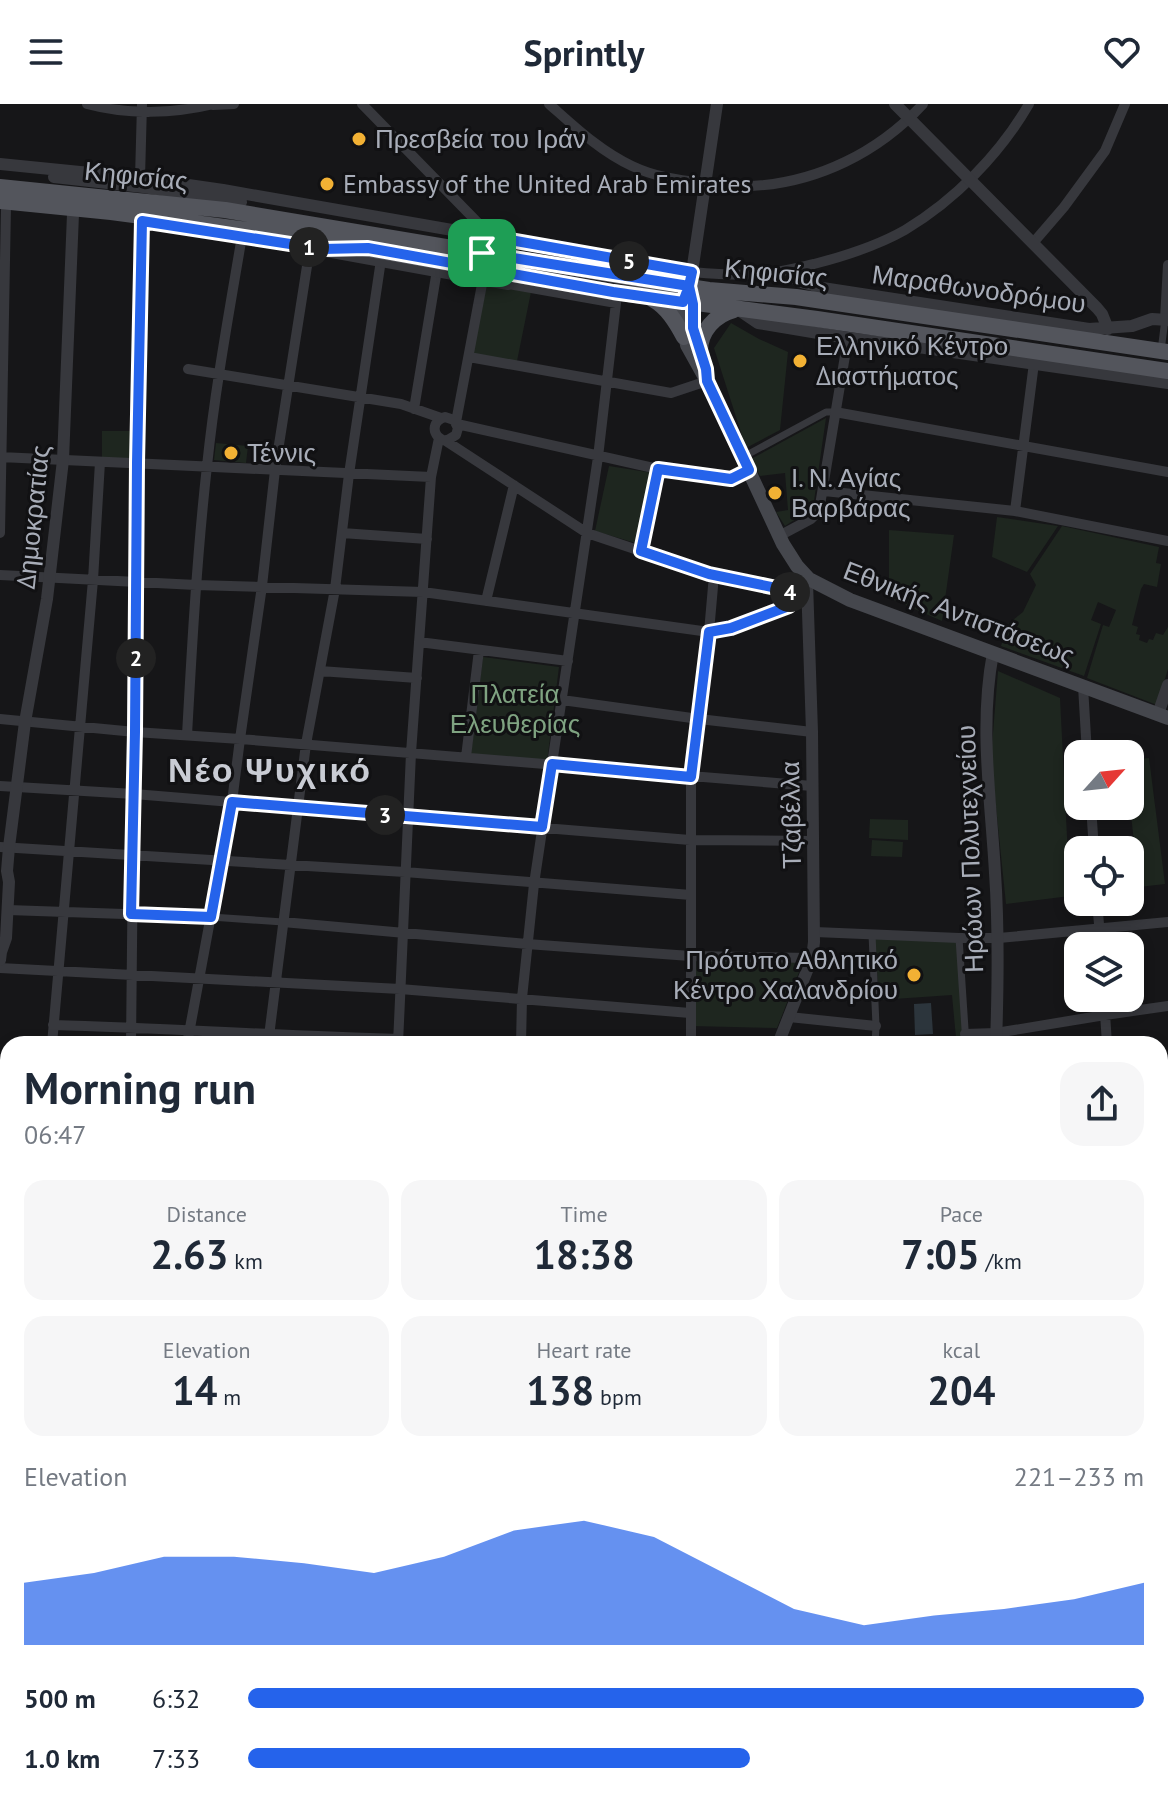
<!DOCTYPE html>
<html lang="en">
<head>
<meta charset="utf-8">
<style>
	:root { --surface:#fff; --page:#f6f6f7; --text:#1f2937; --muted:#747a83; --accent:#2563eb }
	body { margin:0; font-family:"PT Sans",sans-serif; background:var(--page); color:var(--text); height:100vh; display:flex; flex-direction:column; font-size:30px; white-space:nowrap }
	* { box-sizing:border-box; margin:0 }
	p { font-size:26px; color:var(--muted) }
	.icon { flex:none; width:44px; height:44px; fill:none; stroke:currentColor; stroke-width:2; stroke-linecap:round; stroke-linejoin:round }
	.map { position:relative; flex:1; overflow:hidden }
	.drawer { position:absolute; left:0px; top:932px; width:1168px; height:768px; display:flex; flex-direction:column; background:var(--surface); border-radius:24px 24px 0 0; box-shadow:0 4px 12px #0003 }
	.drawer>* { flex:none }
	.needle { width:52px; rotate:63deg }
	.buttons { position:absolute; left:1064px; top:636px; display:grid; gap:16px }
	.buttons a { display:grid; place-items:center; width:80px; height:80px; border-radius:16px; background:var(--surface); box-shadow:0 4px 12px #0003; font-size:40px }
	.pin { position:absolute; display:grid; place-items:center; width:68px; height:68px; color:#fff; margin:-34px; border-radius:16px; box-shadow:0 4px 12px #0006 }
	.km { position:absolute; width:40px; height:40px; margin:-20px; border-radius:50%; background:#222; color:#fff; font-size:22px; line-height:40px; text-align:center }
	.round { display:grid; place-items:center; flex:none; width:84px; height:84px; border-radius:24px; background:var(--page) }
	.summary { display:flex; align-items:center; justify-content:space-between; height:136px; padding:0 24px }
	h1 { font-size:44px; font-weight:800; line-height:60px }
	.metrics { display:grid; grid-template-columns:repeat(3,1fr); gap:12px; height:136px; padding:8px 24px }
	.metrics div { display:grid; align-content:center; border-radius:20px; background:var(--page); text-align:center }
	.metrics b { font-size:40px; font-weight:800 }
	.metrics small { font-size:22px; font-weight:400 }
	.metrics p { font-size:22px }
	.chart { height:224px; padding:16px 24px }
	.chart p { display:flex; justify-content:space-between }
	.chart svg { width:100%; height:144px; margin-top:8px; fill:var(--accent); opacity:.7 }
	ul { padding:0 24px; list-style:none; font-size:26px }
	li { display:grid; grid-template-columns:128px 96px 1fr; align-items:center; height:60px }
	li i { height:20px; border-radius:10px; background:var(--accent) }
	header { display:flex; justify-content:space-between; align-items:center; height:104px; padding:0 24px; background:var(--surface); font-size:36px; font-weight:800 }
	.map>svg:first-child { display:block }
	.green { fill:#1e261f }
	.water { fill:#2c353c }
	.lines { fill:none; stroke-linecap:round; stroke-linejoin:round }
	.pedestrian { stroke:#37383d; stroke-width:7 }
	.minor { stroke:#37383d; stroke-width:10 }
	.tertiary { stroke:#37383d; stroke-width:12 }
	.secondary { stroke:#45474d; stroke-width:14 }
	.primary { stroke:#53555c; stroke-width:16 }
	.route-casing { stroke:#fff; stroke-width:16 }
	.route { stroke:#2563eb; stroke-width:10 }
	.poi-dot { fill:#f2b134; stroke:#111113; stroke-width:3 }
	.labels { text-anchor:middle; stroke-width:6; stroke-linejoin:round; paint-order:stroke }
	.poi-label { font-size:26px; fill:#a8adb8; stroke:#111113; text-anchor:start }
	.street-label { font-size:26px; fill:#a8adb8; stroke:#111113 }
	.park-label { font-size:26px; fill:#7fa381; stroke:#111113 }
	.district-label { font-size:34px; font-weight:bold; letter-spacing:2px; fill:#c9ccd4; stroke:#111113 }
</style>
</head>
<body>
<header><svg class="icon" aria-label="menu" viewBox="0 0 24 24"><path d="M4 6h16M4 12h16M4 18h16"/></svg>Sprintly<svg class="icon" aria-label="heart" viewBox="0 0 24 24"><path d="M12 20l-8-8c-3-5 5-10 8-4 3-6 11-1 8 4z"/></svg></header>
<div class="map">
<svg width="1168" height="1700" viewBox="0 0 1168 1700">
	<rect width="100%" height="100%" fill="#161618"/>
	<!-- green -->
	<path class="green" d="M483,175L531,188L516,262L469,253Z
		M731,219L759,235L788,248L780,326L746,344L714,244Z
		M826,314L813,404L785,422L776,408L788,406L785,369L760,372L751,355Z
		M102,327H132V354H102Z
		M216,339L248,342L246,359L214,356Z
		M609,362L653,369L639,440L595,427Z
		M997,413L1058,422L1027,468L992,453Z
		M1062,422L1159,443L1156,459L1161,460L1157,483L1144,480L1141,485L1132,521L1138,523L1136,530L1140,531L1139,536L1147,539L1149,535L1153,536L1156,529L1163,531L1168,523V565L1157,601L1087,574L1103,521L1109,523L1116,506L1098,498L1091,516L1101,520L1084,572L1001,542L1008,520L1023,508L1036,481L1030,470Z
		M889,426L954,431L942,517L887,493L889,478Z
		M483,553L559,563L547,658L471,650Z
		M998,567L1060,594L1070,792L1006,800L991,654Z
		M1149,654L1165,780L1139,783L1130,702V656Z
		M870,715L908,716V736L869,734Z
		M872,736L903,738L902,753L871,752Z
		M872,830L959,834L965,940H875L956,934L952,891L879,896L876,849Z
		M693,855L803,858L777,924L691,922Z"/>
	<!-- water -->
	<path class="water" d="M931,899L933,930L915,931L914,900Z"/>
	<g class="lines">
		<!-- pedestrian -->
		<path class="pedestrian" d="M1161,247L1165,215
			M743,353L826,308H835
			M211,813L283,818
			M872,830L876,922L875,940
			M959,834L966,940"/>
		<!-- minor -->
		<path class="minor" d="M87,0C127,11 173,10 214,0
			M362,0L484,125L487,132L482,149
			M549,0C575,23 600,47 632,62C655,73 678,76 703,79C719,80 735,83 751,82C817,79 879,48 923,0
			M213,1L234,0
			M140,74L142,0
			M1033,139L1064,103L1105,47L1125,0
			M792,165L797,178L816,183
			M692,168C714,170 737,172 759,170C778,169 796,164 814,160C845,152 877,142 905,126C955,96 1000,50 1029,0
			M508,180L616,199L598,353L534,780L522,894L521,940
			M1165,215L1168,161
			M469,253L671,289L707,277
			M188,265L401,300L441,314
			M414,305L437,166
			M835,308L1168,368
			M456,318L483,175
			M457,320L658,365L731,375L749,366
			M0,353L431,373
			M824,387L1015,407L1168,437
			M1015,407L1034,259
			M0,429L6,102
			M342,429L427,435
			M779,432L811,415L819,407L848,234
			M641,447L658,365
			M0,471L196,481L423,488L709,528L731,524L789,502L791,499L792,492L786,486L709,470L587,429L446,337C431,333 431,317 445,313L454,316L458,324L456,331L446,337
			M486,497L514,381
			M419,538L568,557
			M320,567L417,574
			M1083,582L1087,650
			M562,596L699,615L812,628
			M0,615L135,628L240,635L812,682
			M187,631C192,541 197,451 207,362C215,285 229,209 242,132
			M466,653L479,546
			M0,682L134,690L690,736L812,737
			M1091,702L1094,746
			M0,743L405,768L691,791
			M1097,798L1101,842
			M8,806L211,813
			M283,818L527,840L690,852L812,854
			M815,828L959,834H999L1168,818
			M0,864L400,885L690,909
			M1104,894L1107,940
			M789,913L876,922
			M53,921C168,924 283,932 398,935
			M965,930L996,929L1105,911L1168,902
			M52,940L93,476L100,358
			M131,940L137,359L142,117
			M187,940L232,698L240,635L262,482L275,366L310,143
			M268,940L306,640L335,485L349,370L381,156
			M398,940L411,649L431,373L439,334
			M691,940V673L709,528L714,471
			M1160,974L1168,971
			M1160,1090H1168
			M1160,1165L1168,1166
			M0,1173H8
			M0,1234H8
			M1160,1242L1168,1241
			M0,1280L8,1282
			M1160,1309H1168
			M0,1331L8,1334
			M0,1367L8,1371
			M1160,1399L1168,1400
			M1160,1474L1168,1498
			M0,1480L8,1487
			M0,1560L8,1563
			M0,1646L8,1648
			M154,1692L177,1700
			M254,1692L265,1700
			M793,1692L817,1700
			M904,1692L928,1700
			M1037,1692L1038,1700
			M1155,1692L1157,1700
			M544,1694L560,1700
			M38,1700L40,1692
			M193,1700L196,1692
			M336,1700L339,1692
			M620,1700L623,1692"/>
		<!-- tertiary -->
		<path class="tertiary" d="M895,0L1097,204L1102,210L1108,225
			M0,60L140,74L223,86L692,168
			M54,73L143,83L241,98
			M271,137L508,180
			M691,175L717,0
			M816,183L1089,225L1132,222L1152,215L1168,216
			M739,206L758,219L848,234L925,244L1168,279
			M993,549C979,622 991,696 995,769C999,826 998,883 996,940
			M1158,610L1168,581
			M0,856L1,848L6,834L9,778L7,767L9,743L25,618L47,495L63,356L73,110
			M778,940L812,854L814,838L812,628L807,478L809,475
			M0,961H8
			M1160,983L1168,982
			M1160,1620L1168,1618
			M488,1700L491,1692
			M865,1700L869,1692"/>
		<!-- secondary -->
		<path class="secondary" d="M688,187L683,198L682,215L687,241L707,277L783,440L797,462L809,475L850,496L1168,614
			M690,188L693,200V224L700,249"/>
		<!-- primary -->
		<path class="primary" d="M0,83L225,106L669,180L709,186L796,193L1168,248
			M0,97L111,108L301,133L613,188L817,215L1168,267
			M652,195C667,203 676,218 684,233
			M700,247C700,227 715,211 734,206
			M0,1440L8,1446
			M0,1461L8,1467
			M278,1692L289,1700
			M306,1692L320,1700"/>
	</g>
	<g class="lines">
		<!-- route casing -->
		<g class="route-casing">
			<path id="route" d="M482,149L689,182L683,198L613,188L368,144L322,145L142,117L137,359L135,628L131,810L211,813L232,698L542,723L552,660L691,673L709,528L731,524L789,502L791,499L792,492L786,486L709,470L641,447L658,365L731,375L749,366L707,277L706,265L693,224V200L689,182L692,168L487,132L482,149"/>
		</g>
		<!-- route -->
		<use href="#route" class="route"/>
	</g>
	<!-- markers -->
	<g class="poi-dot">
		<circle cx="359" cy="35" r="8"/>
		<circle cx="327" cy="80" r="8"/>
		<circle cx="800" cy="257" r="8"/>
		<circle cx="231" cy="349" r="8"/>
		<circle cx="775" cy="389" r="8"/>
		<circle cx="914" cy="871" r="8"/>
	</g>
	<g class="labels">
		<!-- poi labels -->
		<g class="poi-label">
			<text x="375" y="44">Πρεσβεία του Ιράν</text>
			<text x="343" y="89">Embassy of the United Arab Emirates</text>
			<text x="816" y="251">Ελληνικό Κέντρο<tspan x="816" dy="30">Διαστήματος</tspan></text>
			<text x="247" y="358">Τέννις</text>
			<text x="791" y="383">Ι. Ν. Αγίας<tspan x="791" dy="30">Βαρβάρας</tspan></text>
			<text x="898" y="865" text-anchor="end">Πρότυπο Αθλητικό<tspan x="898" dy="30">Κέντρο Χαλανδρίου</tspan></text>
		</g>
		<!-- street labels -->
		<g class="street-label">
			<text transform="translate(136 72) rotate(6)" y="9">Κηφισίας</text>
			<text transform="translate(776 169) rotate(6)" y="9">Κηφισίας</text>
			<text transform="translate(979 185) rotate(8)" y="9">Μαραθωνοδρόμου</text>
			<text transform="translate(33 413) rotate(-84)" y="9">Δημοκρατίας</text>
			<text transform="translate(959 509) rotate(21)" y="9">Εθνικής Αντιστάσεως</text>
			<text transform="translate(791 711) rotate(-91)" y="9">Τζαβέλλα</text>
			<text transform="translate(970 745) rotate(-92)" y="9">Ηρώων Πολυτεχνείου</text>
		</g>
		<!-- park labels -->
		<g class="park-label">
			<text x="515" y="599">Πλατεία<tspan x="515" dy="30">Ελευθερίας</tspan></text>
		</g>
		<!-- district labels -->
		<g class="district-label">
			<text x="270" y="678">Νέο Ψυχικό</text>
		</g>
	</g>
</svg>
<div class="buttons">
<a><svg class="needle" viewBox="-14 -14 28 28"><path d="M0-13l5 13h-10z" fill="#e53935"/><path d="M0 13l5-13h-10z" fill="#747a83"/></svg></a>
<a><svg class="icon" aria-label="locate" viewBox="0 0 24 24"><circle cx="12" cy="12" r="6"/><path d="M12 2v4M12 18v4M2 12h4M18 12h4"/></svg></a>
<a><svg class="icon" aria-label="layers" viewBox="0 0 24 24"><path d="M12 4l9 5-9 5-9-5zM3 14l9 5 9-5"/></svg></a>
</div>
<div class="pin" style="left:482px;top:149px;background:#1e9e55"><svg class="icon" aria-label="arrive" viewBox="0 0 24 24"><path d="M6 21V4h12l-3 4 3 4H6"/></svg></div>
<b class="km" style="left:309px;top:143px">1</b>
<b class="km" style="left:136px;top:554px">2</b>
<b class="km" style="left:385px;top:711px">3</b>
<b class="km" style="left:790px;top:488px">4</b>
<b class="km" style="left:629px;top:157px">5</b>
<section class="drawer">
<div class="summary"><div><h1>Morning run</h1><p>06:47</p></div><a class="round"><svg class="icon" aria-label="share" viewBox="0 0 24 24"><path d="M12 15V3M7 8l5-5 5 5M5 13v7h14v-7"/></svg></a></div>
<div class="metrics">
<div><p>Distance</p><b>2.63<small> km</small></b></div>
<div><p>Time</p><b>18:38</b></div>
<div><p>Pace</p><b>7:05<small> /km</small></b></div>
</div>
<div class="metrics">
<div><p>Elevation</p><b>14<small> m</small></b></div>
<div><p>Heart rate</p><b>138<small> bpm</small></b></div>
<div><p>kcal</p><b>204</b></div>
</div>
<div class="chart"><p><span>Elevation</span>221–233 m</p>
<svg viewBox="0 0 160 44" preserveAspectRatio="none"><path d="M0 44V25L10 22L20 17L30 17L40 19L50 22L60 17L70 9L80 6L90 11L100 22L110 33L120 38L130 35L140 33L150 30L160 25V44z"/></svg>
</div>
<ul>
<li><b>500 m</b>6:32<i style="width:100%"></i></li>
<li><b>1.0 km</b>7:33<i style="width:56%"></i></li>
</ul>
</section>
</div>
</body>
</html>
